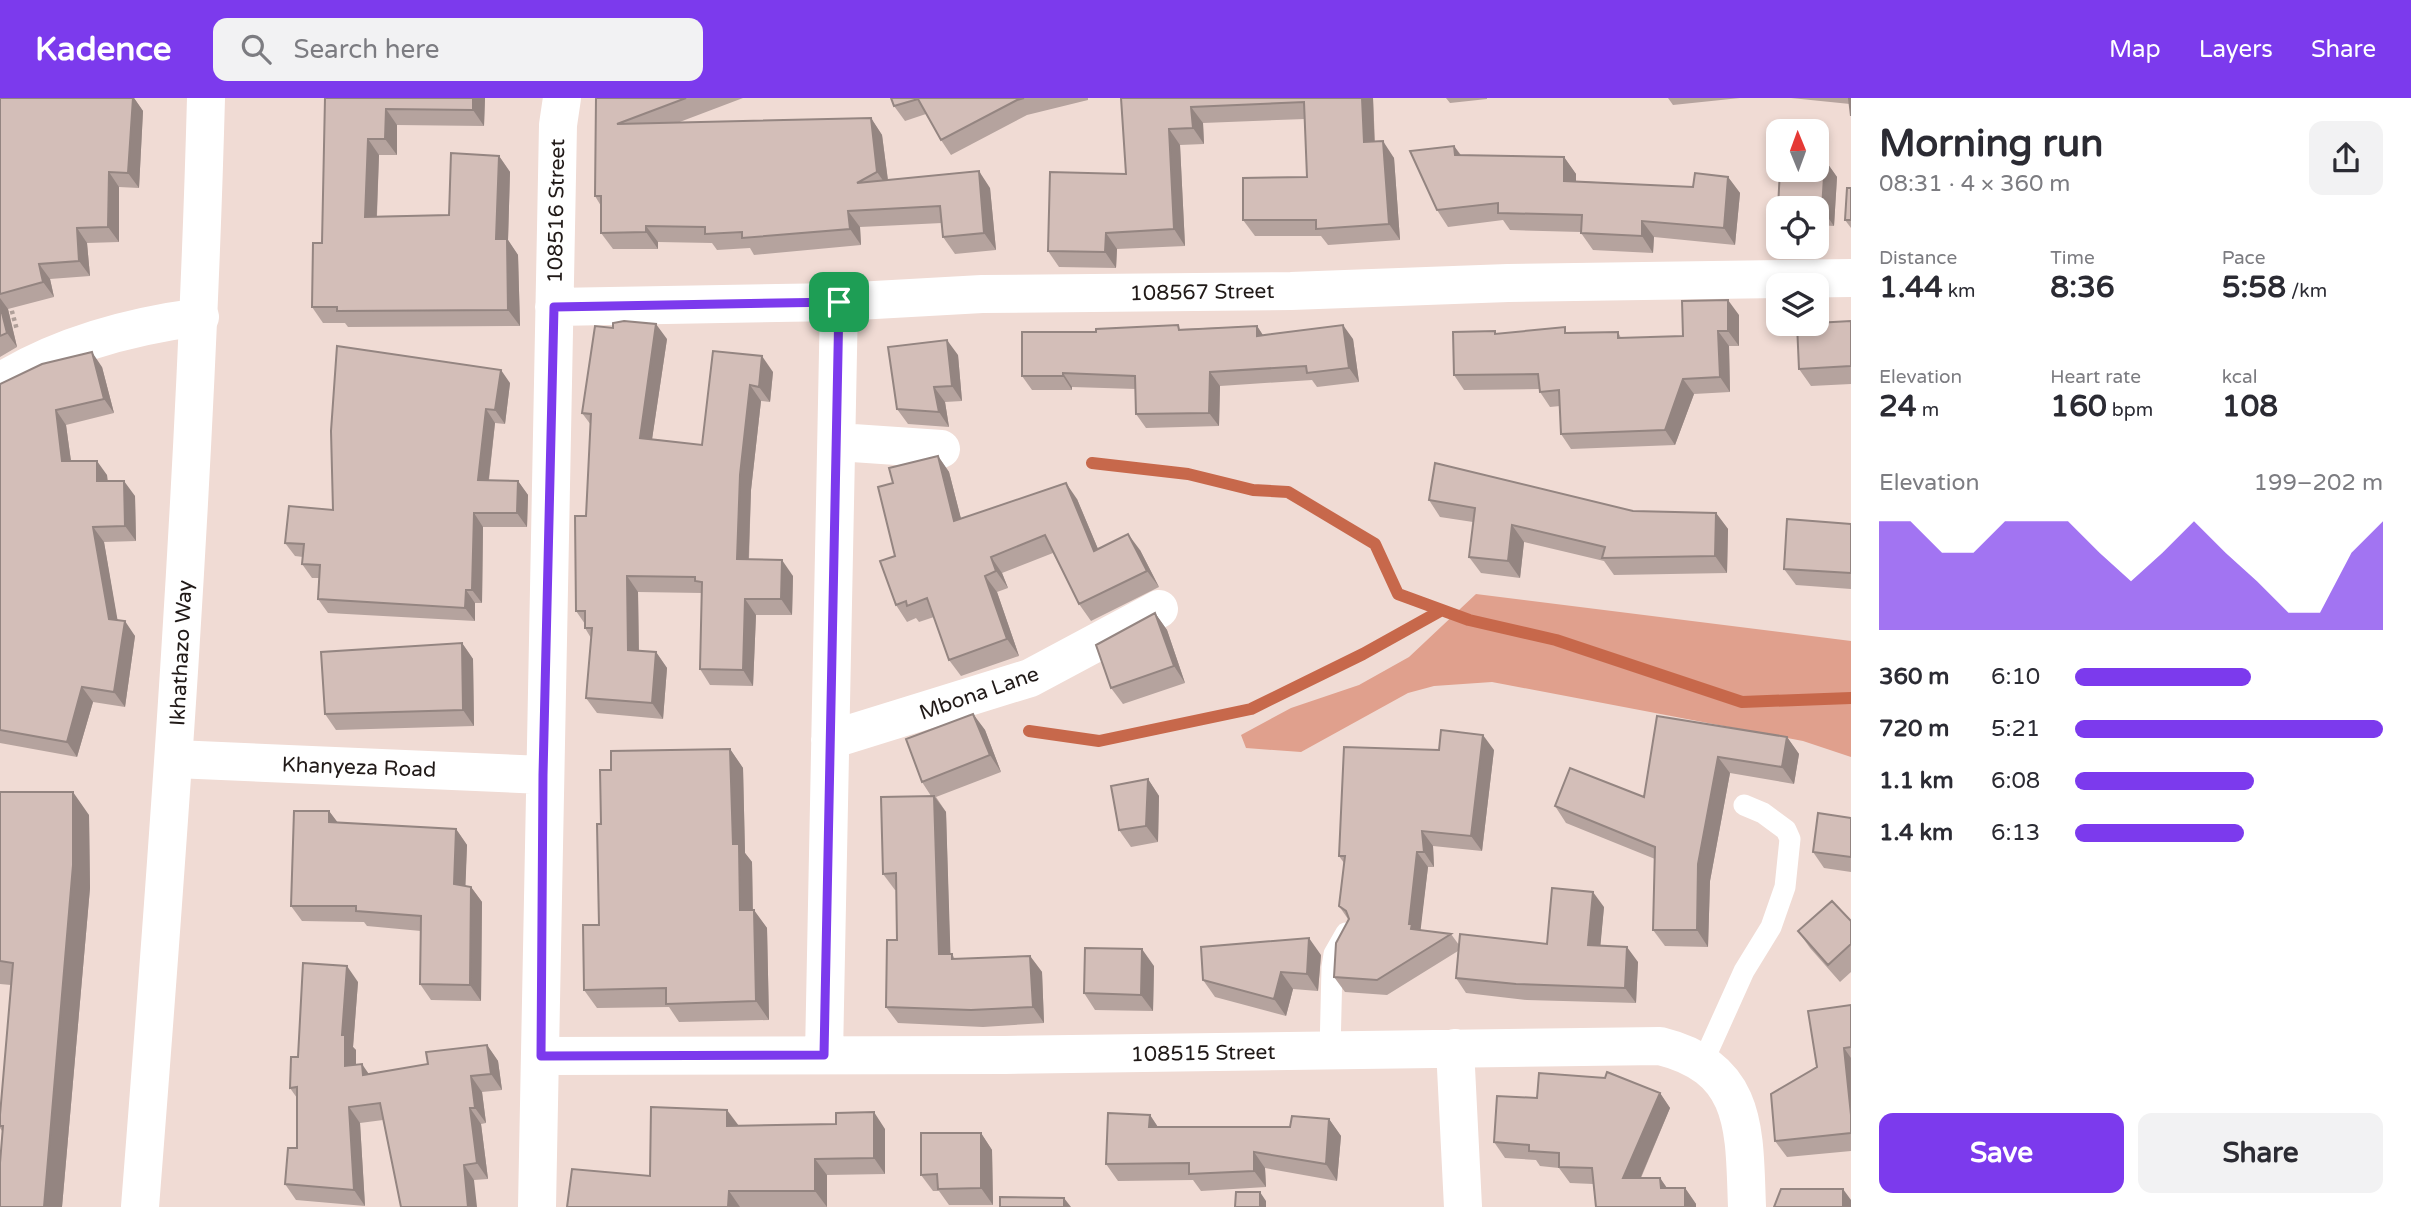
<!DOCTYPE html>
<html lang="en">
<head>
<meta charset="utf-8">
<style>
	:root { --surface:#fff; --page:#f2f2f3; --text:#2b2b33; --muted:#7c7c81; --accent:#7c3aed }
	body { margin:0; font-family:"Varela Round",sans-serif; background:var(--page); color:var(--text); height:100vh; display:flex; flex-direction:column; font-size:26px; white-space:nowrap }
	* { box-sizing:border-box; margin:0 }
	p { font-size:23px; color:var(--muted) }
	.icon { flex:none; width:38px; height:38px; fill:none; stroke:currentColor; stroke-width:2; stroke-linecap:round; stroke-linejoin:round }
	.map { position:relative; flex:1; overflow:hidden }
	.details { display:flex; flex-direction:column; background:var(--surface); width:560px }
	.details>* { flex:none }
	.needle { width:46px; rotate:359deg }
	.fabs { position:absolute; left:1766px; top:21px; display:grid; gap:14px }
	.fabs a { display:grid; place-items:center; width:63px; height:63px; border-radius:14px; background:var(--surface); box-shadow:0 4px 10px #0003; font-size:35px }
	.pin { position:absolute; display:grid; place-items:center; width:60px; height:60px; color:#fff; margin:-30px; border-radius:14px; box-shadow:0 4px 10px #0006 }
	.round { display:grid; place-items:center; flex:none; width:74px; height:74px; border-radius:14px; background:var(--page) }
	.overview { display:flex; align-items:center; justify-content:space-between; height:119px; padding:0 28px }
	h1 { font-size:38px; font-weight:800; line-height:52px }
	.metrics { display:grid; grid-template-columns:repeat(3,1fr); gap:10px; height:119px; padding:7px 28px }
	.metrics div { display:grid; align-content:center }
	.metrics b { font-size:30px; font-weight:800 }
	.metrics small { font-size:19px; font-weight:400 }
	.metrics p { font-size:19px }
	.chart { height:196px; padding:14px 28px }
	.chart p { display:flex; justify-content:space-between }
	.chart svg { width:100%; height:126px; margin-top:7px; fill:var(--accent); opacity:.7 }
	.primary-button { display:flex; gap:14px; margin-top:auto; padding:14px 28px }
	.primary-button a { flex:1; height:80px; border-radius:14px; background:var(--accent); color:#fff; font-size:28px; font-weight:800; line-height:80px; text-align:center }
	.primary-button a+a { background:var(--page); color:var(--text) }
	ul { padding:0 28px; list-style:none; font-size:23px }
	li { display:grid; grid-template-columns:112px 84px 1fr; align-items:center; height:52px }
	li i { height:18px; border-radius:9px; background:var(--accent) }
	header { display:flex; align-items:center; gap:42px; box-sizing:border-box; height:98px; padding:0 35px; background:var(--accent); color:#fff }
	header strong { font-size:33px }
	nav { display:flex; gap:38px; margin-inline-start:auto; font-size:24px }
	.search { width:490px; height:63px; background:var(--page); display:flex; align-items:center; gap:18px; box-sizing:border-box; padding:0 24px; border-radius:14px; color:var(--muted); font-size:26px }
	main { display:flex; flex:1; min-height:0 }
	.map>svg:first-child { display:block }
	.green { fill:#e0a08d }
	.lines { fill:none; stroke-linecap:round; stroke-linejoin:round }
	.stream { stroke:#c7684b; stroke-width:12 }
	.path { stroke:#af9f99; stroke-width:4.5; stroke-dasharray:3.5 3.5; stroke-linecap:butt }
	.lane { stroke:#fff; stroke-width:21 }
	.street { stroke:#fff; stroke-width:38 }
	.secondary { stroke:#fff; stroke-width:38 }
	.wall { fill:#b5a39e }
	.shaded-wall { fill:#948581 }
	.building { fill:#d3beb8; stroke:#948581; stroke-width:2 }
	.route-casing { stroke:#fff; stroke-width:14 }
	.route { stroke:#7c3aed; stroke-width:9 }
	.labels { text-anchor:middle; stroke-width:5; stroke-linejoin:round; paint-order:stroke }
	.street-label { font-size:21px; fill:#211a18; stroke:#fff }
</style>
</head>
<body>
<header>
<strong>Kadence</strong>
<div class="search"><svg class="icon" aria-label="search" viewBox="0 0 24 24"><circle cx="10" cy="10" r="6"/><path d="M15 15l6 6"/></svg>Search here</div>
<nav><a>Map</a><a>Layers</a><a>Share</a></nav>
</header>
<main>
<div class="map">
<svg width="1851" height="1109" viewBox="0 0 1851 1109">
	<rect width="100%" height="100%" fill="#f0dbd4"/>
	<!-- green -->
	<path class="green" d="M1476,496L1851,543V659L1803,643L1492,584L1434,588L1408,595L1301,654L1246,650L1241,637L1291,610L1359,587L1409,559Z"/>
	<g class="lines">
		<!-- stream -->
		<path class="stream" d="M1092,365L1188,376L1253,392L1288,394L1375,446L1398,496L1469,522L1556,542L1742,604L1851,600
			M1029,633L1099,643L1251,611L1363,556L1442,512"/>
		<!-- path -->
		<path class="path" d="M10,206L17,232"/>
		<!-- lane -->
		<path class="lane" d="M1330,954L1332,869L1334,856L1346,835
			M1703,964L1744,873L1771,829L1785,789L1790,741L1786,732L1763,715L1744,707"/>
		<!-- street -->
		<path class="street" d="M554,209L839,204L982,196L1291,193L1508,185L1851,180
			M0,284C60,247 131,228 200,219
			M838,344L941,351
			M830,642L1030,580L1159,511
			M175,661L543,677
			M1455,950L1463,1109
			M824,957L839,204
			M541,958L1005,957L1660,948C1749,970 1744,1033 1747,1109
			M537,1109L558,27L562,0"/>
		<!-- secondary -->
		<path class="secondary" d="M140,1109C169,740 196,371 206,0"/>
	</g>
	<!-- wall -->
	<path class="wall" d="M0,0H134L143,13L139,90L119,89V144L87,145L90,178L50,181L54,199L8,211L17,249L0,259Z
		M325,0H485L484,28L397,27V57H379L377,118L449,117L499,58L510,74L508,142L518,157L520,228L348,229L345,225H323L312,209L322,145Z
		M596,0H743L677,25L871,20L882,37L888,82L990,90L996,152L955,156L943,139L942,125L860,129L861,147L754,157L750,150L717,152L712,145L658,144V151H613L601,135V108L595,98Z
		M891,0H1088V2L1027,17L951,57L941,42L926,16L905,23L894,8Z
		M1121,0H1373L1375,44L1394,60L1400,142L1328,147L1321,138H1255L1243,122L1307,79L1305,21L1203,25L1204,46L1180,47L1185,148L1117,151L1116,170L1059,169L1048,153L1126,76Z
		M1446,0H1487V1L1450,5Z
		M1668,0H1740L1673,7Z
		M1791,0H1851L1850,6Z
		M1454,48L1461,57L1564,59L1576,76V83L1693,89L1728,79L1740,95L1735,147L1654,139L1653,155L1593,152L1581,135V134L1510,132L1503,122L1448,129L1437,112Z
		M1825,62L1837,79L1834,128L1816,127V110H1779L1778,109Z
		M1851,90V130L1845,122Z
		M1739,217V248H1729L1730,294L1694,296L1675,347L1571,351L1561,336L1560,308L1550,309L1540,294L1539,291L1464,292L1454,277L1495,233L1496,236L1618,234L1621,240L1683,238Z
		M1851,223V286L1811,288L1799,271Z
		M1257,228L1263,237L1353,241L1359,284L1317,289L1312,282L1220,288L1219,328L1146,330L1136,316V291L1072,289V292H1032L1022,278L1096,234Z
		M667,241L652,341L702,347L713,253L773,274L770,304L761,303L751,392L749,462L793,478L792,517H756L753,588L710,587L700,571L702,495L638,494L639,553L656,554L667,570L663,621L597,615L586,600L591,540L585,530V526L576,513L586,418L591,327L582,315Z
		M958,257L962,303L945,304L949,329L908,326L897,311Z
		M102,269L114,315L66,327L71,363L107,377L108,383L135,398L136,443L104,444L117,522L135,538L125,609L93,604L77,659L0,645V286Z
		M510,285L505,326L495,325L489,382L518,383L528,397L527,429H483L482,505H475V523L328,515L318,501L319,480H312L302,466L303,459L295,458L285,445Z
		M938,358L949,374L961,421L1077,401L1098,451L1140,452L1159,489L1091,523L1079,506L1053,455L1002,475L1008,490L997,494L1019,558L961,578L949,562L934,519L919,524L916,520L907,524L896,507L893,385Z
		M1429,402L1633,413L1716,415L1728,431L1727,475L1614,477L1604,463L1524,444L1520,480L1481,475L1469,459L1473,424L1440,419Z
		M1851,426V491L1796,487L1784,471Z
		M1155,515L1167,532L1185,585L1123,606L1111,590Z
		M462,545L473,561L474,628L336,632L325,616Z
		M973,616L985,632L1001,674L936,699L946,714L950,856H952L955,861L1030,858L1042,874L1044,925L983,929L898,925L886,909L897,842L896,792H895L883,776L931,698L922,684Z
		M1657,618L1787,639L1799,656L1794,686L1730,675L1710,783L1708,849L1665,848L1653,832L1655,761L1566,725L1555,708L1644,699Z
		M730,651L743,670L745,755L752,764L753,812L767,830L769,922L679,924L669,909L597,910L584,892L599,827L601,726L611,672Z
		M1439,652H1494L1482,753L1433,748L1434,769H1428L1420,832L1451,836L1459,847L1547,846L1604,809L1600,848L1638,864L1636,905L1527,902L1466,895L1456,880L1458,853L1387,897L1345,894L1334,879L1348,821L1339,808L1344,765L1339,758Z
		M1148,681L1159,698L1158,744L1131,749L1119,732Z
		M0,694L89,717L90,790L62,1109H0L2,1033L0,1030V1017L11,887L0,886Z
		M329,713L338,725L456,731L467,747L465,788L471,789L482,804L481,903L431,902L420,886L421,833L367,828L364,824L302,823L291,808Z
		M1851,720V774L1824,770L1813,754Z
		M1851,823V874L1840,884L1810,850L1798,833Z
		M1321,857L1318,893L1293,891L1286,918L1215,899L1203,882Z
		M1154,868L1153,913L1095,912L1084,895Z
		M358,884L353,949L356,952V967L369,976L428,966L487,947L498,963L502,992L482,994L486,1025L481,1026L488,1081L474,1082L383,1022L360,1025L365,1108L296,1102L285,1086L297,1050V1000L290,990L298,959Z
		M1851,907V1053L1787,1059L1775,1043Z
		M1660,995L1670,1010L1641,1080H1660L1667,1090H1685L1696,1106V1109H1596L1593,1086L1570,1085L1559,1070L1540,1068L1536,1062L1505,1060L1494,1044Z
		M1150,1017L1158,1029H1290L1329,1021L1341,1038L1337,1083L1265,1070L1266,1089L1201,1093L1193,1082L1118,1083L1106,1066Z
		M739,1028L885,1031V1076L827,1077V1109H567L650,1078Z
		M981,1035L992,1052L993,1107H949L939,1093H933L921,1077Z"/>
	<!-- shaded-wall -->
	<path class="shaded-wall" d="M133,0H134L143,13L139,90L128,75Z
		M473,0H485L484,28L473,12Z
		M1362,0H1373L1375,61L1364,44Z
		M1191,9L1203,25L1204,46L1193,30Z
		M386,11L397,27V57L385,41Z
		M871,20L882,37L889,91L877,74Z
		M1169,31L1180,47L1185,148L1174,131Z
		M368,41L379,57L376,135L365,119Z
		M1383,43L1394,60L1400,142L1389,126Z
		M1454,48L1466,65L1455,57Z
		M499,58L510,74L508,142L518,157L520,228L508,212L496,141Z
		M1564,59L1576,76V99L1564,83Z
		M1825,62L1837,79L1834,128L1822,111Z
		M979,73L990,90L996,152L984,135Z
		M109,74L119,89V144L108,129Z
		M1728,79L1740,95L1735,147L1724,130Z
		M848,113L860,129L861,147L850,131Z
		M1642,123L1654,139L1653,155L1642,138Z
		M646,128L658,144V151L646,134Z
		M77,130L87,145L90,178L79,163Z
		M1106,135L1117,151L1116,170L1105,154Z
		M39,166L50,181L54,199L43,184Z
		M0,200L8,211L17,249L7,235L0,207Z
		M1728,202L1739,217V248L1728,233Z
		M656,226L667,241L650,355L640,340Z
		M1343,227L1353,241L1359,284L1349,270Z
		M1257,228L1266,242L1257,238Z
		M1718,233L1729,248L1730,294L1720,279Z
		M947,242L958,257L962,303L952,288Z
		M92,254L102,269L114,315L104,301Z
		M762,258L773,274L770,304L759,289Z
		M501,272L510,285L505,326L495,312Z
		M1210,274L1220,288L1219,328L1209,315Z
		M1063,275L1072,289V292L1063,278Z
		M1683,281L1694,296L1675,347L1665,332Z
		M750,287L761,303L751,392L748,477L737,461L740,377Z
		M934,289L945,304L949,329L939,314Z
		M486,311L495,325L487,396L478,382Z
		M56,312L66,327L73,378L62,363Z
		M938,358L949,374L966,440L954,423Z
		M97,363L107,377L108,398L97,383Z
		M124,383L135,398L136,443L125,428Z
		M518,383L528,397L527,429L517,415Z
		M1066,385L1077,401L1106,470L1094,453Z
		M474,415L483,429L482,505L472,492Z
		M1716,415L1728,431L1727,475L1715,458Z
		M1512,427L1524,444L1520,480L1508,463Z
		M93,429L104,444L120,536L109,521Z
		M1128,436L1140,452L1159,489L1147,473Z
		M991,459L1002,475L1008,490L996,473Z
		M782,462L793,478L792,517L781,501Z
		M627,478L638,494L639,567L628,552Z
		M985,478L997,494L1019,558L1007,541Z
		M466,492L475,505V523L465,510Z
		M745,501L756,517L753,588L743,572Z
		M1155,515L1167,532L1185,585L1174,568Z
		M125,523L135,538L125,609L114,594Z
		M462,545L473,561L474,628L463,612Z
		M656,554L667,570L663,621L652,605Z
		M82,589L93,604L77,659L67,644Z
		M973,616L985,632L1001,674L990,657Z
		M1483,637L1494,652L1482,753L1471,738Z
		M1787,639L1799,656L1794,686L1782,669Z
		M730,651L743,670L745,755L752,764L753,831L740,812L733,746Z
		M1718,659L1730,675L1710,783L1708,849L1697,832L1698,766Z
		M1148,681L1159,698L1158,744L1146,728Z
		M73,694L89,717L90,790L62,1109H44Z
		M934,698L946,714L951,872L939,856Z
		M329,713L341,729L329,724Z
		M456,731L467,747L465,801L454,786Z
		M1422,733L1433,748L1434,769L1424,754Z
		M1417,754L1428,769L1420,837L1411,831L1409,826Z
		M471,789L482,804L481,903L470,887Z
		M1593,794L1604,809L1599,863L1588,847Z
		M754,812L767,830L769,922L756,903Z
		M1309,840L1321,857L1318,893L1307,876Z
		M1627,849L1638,864L1636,905L1625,890Z
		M1142,851L1154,868L1153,913L1141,897Z
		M1030,858L1042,874L1044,925L1033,909Z
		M347,868L358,884L353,949L356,952V984L345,968L342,937Z
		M1281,874L1293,891L1286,918L1274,901Z
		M487,947L498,963L502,992L491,976Z
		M1844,950L1851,960V1017Z
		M362,966L373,982L363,977Z
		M471,978L482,994L486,1025L475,1010Z
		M1660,995L1670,1010L1634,1095L1623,1080Z
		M349,1009L360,1025L365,1108L354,1092Z
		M470,1010L481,1026L488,1081L477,1065Z
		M727,1012L739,1028H727Z
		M874,1014L885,1031V1076L874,1060Z
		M1150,1017L1161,1034L1149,1029Z
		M1329,1021L1341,1038L1337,1083L1326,1066Z
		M981,1035L992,1052L993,1107L981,1090Z
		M1254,1054L1265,1070L1266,1089L1254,1073Z
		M815,1061L827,1077V1109L815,1093Z
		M464,1067L474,1082L477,1109H468Z
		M1660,1080L1671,1096L1661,1090Z
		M1685,1090L1696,1106V1109H1685Z
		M1843,1091L1851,1102V1109H1843Z
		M729,1093L740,1109H728Z
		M1260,1094L1266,1103V1109H1260Z
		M1064,1100L1071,1109H1064Z"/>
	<!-- building -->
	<path class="building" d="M0,0H133L128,75L109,74L108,129L77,130L79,163L39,166L43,184L0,196Z
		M325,0H473V12L386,11L385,41H368L365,119L449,117L451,55L499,58L496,141H507L508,212L337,213V209H312L313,145H322Z
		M596,0H686L617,26L871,20L877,74L857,85L979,73L984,135L943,139L940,108L848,113L850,131L742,140V134L705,136V129L646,128V134L601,135V98H595Z
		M891,0H1024L1017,2L941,42L918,1L894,8Z
		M1121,0H1362L1364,44L1383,43L1389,126L1316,131V122H1243V80L1307,79L1304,4L1191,9L1193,30L1169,31L1174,131L1106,135L1105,154L1048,153L1050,74L1126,76Z
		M1849,0H1851V18Z
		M1454,48L1455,57L1564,59V83L1693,89L1695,75L1728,79L1724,130L1642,123V138L1581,135L1582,117L1498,115V105L1437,112L1410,53Z
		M1816,62H1825L1822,111L1778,109L1780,72H1816Z
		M1847,90H1851V122H1845Z
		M1728,202V233H1718L1720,279L1683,281L1665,332L1561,336L1559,292L1540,294L1538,276L1454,277L1453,234L1495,233V236L1565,229V235L1618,234V240L1683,238L1682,203Z
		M0,207L7,235L0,238Z
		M624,223L656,226L640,340L702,347L713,253L762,258L759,289L750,287L740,377L737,461L782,462L781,501H745L743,572L700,571L702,484L695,483V479L627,478L628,552L656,554L652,605L586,600L592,530H585V513H576L575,418H586L591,316L582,315L595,228L613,230V225Z
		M1851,223V268L1799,271L1797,226H1816V225Z
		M1178,227L1179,232L1257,228V238L1343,227L1349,270L1307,275L1306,268L1210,274L1209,315L1136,316L1135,278L1063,275V278H1022V234H1096V231Z
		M947,242L952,288L934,289L939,314L897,311L888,249Z
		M337,248L501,272L495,312L486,311L478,382L518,383L517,415H474L472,492H466L465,510L318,501L320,467L302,466L304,446L285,445L289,408L333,412L331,333Z
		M92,254L104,301L56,312L62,363H97V383H124L125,428L93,429L109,521L125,523L114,594L82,589L67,644L0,632V286L42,266Z
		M938,358L954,423L1066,385L1094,453L1128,436L1147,473L1079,506L1045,437L991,459L996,473L985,478L1007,541L949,562L927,500L907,508L906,503L896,507L880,463L895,458L878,389L893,385L889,370Z
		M1435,365L1633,413L1716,415L1715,458L1602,460L1605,449L1512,427L1508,463L1469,459L1475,410L1429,402Z
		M1787,421L1851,426V475L1784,471Z
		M1155,515L1174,568L1111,590L1096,547Z
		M462,545L463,612L325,616L321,554Z
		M973,616L990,657L922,684L906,641Z
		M1657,618L1787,639L1782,669L1718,659L1698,766L1697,832H1653L1655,749L1555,708L1570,670L1644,699Z
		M1441,632L1483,637L1471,738L1422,733L1424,754H1417L1409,826H1412L1411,831L1451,836L1377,882L1334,879L1336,845L1349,821L1346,813L1339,808L1345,758H1339L1344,649L1439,652Z
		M730,651L733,746H739L740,812H754L756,903L666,906V890L584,892L583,827H599L597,726H601L600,672H611V653Z
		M1148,681L1146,728L1119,732L1111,688Z
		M0,694H73V767L44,1109H0V1065L3,1028H0V1017L13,865L0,863Z
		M934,698L939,856H952V861L1030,858L1033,909L971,912L886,909L887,842H897L896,775L883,776L881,699Z
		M294,713H329V724L456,731L454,786L471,789L470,887L420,886L421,818L356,813V808H291Z
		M1818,715L1851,720V759L1813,754Z
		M1552,790L1593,794L1588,847L1627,849L1625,890L1516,886L1456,880L1460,836L1547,846Z
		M1832,803L1851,823V846L1828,867L1798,833Z
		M1309,840L1307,876L1281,874L1274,901L1203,882L1201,849Z
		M1085,850L1142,851L1141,897L1084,895Z
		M303,865L347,868L342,937H345V968L362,966L363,977L428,966L426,954L487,947L491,976L471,978L475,1010H470L477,1065L464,1067L468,1109H401L380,1005L349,1009L354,1092L285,1086L288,1050H297V989L290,990L291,959H298Z
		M1851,907V949L1844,950L1851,1017V1035L1775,1043L1771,996L1817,969L1808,913Z
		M1607,974L1660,995L1623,1080H1660L1661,1090H1685V1109H1596L1592,1070L1559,1069V1055L1529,1053V1047L1494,1044L1497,998L1537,1000L1539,975L1605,980Z
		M651,1009L727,1012V1028L836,1026V1015L874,1014V1060L815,1061V1093H729L728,1109H567L572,1071L650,1078Z
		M1108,1015L1150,1017L1149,1029H1290L1292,1018L1329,1021L1326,1066L1254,1054V1073L1189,1076V1065L1106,1066Z
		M921,1035H981V1090L938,1091L937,1076L921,1077Z
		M1781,1091H1843V1109H1774Z
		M1236,1094H1260V1109H1235Z
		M1000,1099L1064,1100V1109H1000Z"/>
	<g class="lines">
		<!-- route casing -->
		<g class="route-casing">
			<path id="route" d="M839,204L824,957L541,958L543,677L554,209Z"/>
		</g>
		<!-- route -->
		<use href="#route" class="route"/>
	</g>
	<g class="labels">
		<!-- street labels -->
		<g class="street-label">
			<text transform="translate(556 113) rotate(-89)" y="7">108516 Street</text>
			<text transform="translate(1202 194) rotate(-1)" y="7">108567 Street</text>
			<text transform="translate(181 555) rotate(-87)" y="7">Ikhathazo Way</text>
			<text transform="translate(979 595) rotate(-19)" y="7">Mbona Lane</text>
			<text transform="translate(359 669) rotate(2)" y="7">Khanyeza Road</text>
			<text transform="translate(1203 955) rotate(-1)" y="7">108515 Street</text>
		</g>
	</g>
</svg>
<div class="fabs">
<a><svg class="needle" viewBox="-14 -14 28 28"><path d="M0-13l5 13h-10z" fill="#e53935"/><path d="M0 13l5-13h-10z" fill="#7c7c81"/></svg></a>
<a><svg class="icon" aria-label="locate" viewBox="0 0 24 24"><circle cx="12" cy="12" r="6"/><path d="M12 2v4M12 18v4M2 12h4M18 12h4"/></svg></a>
<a><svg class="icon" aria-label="layers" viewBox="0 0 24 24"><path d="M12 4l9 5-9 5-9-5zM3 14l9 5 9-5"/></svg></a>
</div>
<div class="pin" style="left:839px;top:204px;background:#1e9e55"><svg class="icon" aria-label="arrive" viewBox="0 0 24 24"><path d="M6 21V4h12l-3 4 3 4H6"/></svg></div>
</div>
<section class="details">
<div class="overview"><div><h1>Morning run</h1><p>08:31 · 4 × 360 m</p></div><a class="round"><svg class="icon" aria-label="share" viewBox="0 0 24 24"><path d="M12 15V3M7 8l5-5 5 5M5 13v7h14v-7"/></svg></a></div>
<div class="metrics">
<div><p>Distance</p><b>1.44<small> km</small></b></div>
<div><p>Time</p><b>8:36</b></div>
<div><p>Pace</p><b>5:58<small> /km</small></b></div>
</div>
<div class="metrics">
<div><p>Elevation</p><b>24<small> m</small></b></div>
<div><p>Heart rate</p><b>160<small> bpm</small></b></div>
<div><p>kcal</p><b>108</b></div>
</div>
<div class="chart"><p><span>Elevation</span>199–202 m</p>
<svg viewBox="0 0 160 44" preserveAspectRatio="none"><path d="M0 44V6L10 6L20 17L30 17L40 6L50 6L60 6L70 17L80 27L90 17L100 6L110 17L120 27L130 38L140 38L150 17L160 6V44z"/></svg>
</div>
<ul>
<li><b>360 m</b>6:10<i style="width:57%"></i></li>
<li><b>720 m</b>5:21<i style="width:100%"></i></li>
<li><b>1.1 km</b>6:08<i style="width:58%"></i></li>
<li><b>1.4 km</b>6:13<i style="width:55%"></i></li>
</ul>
<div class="primary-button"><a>Save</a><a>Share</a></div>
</section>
</main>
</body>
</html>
